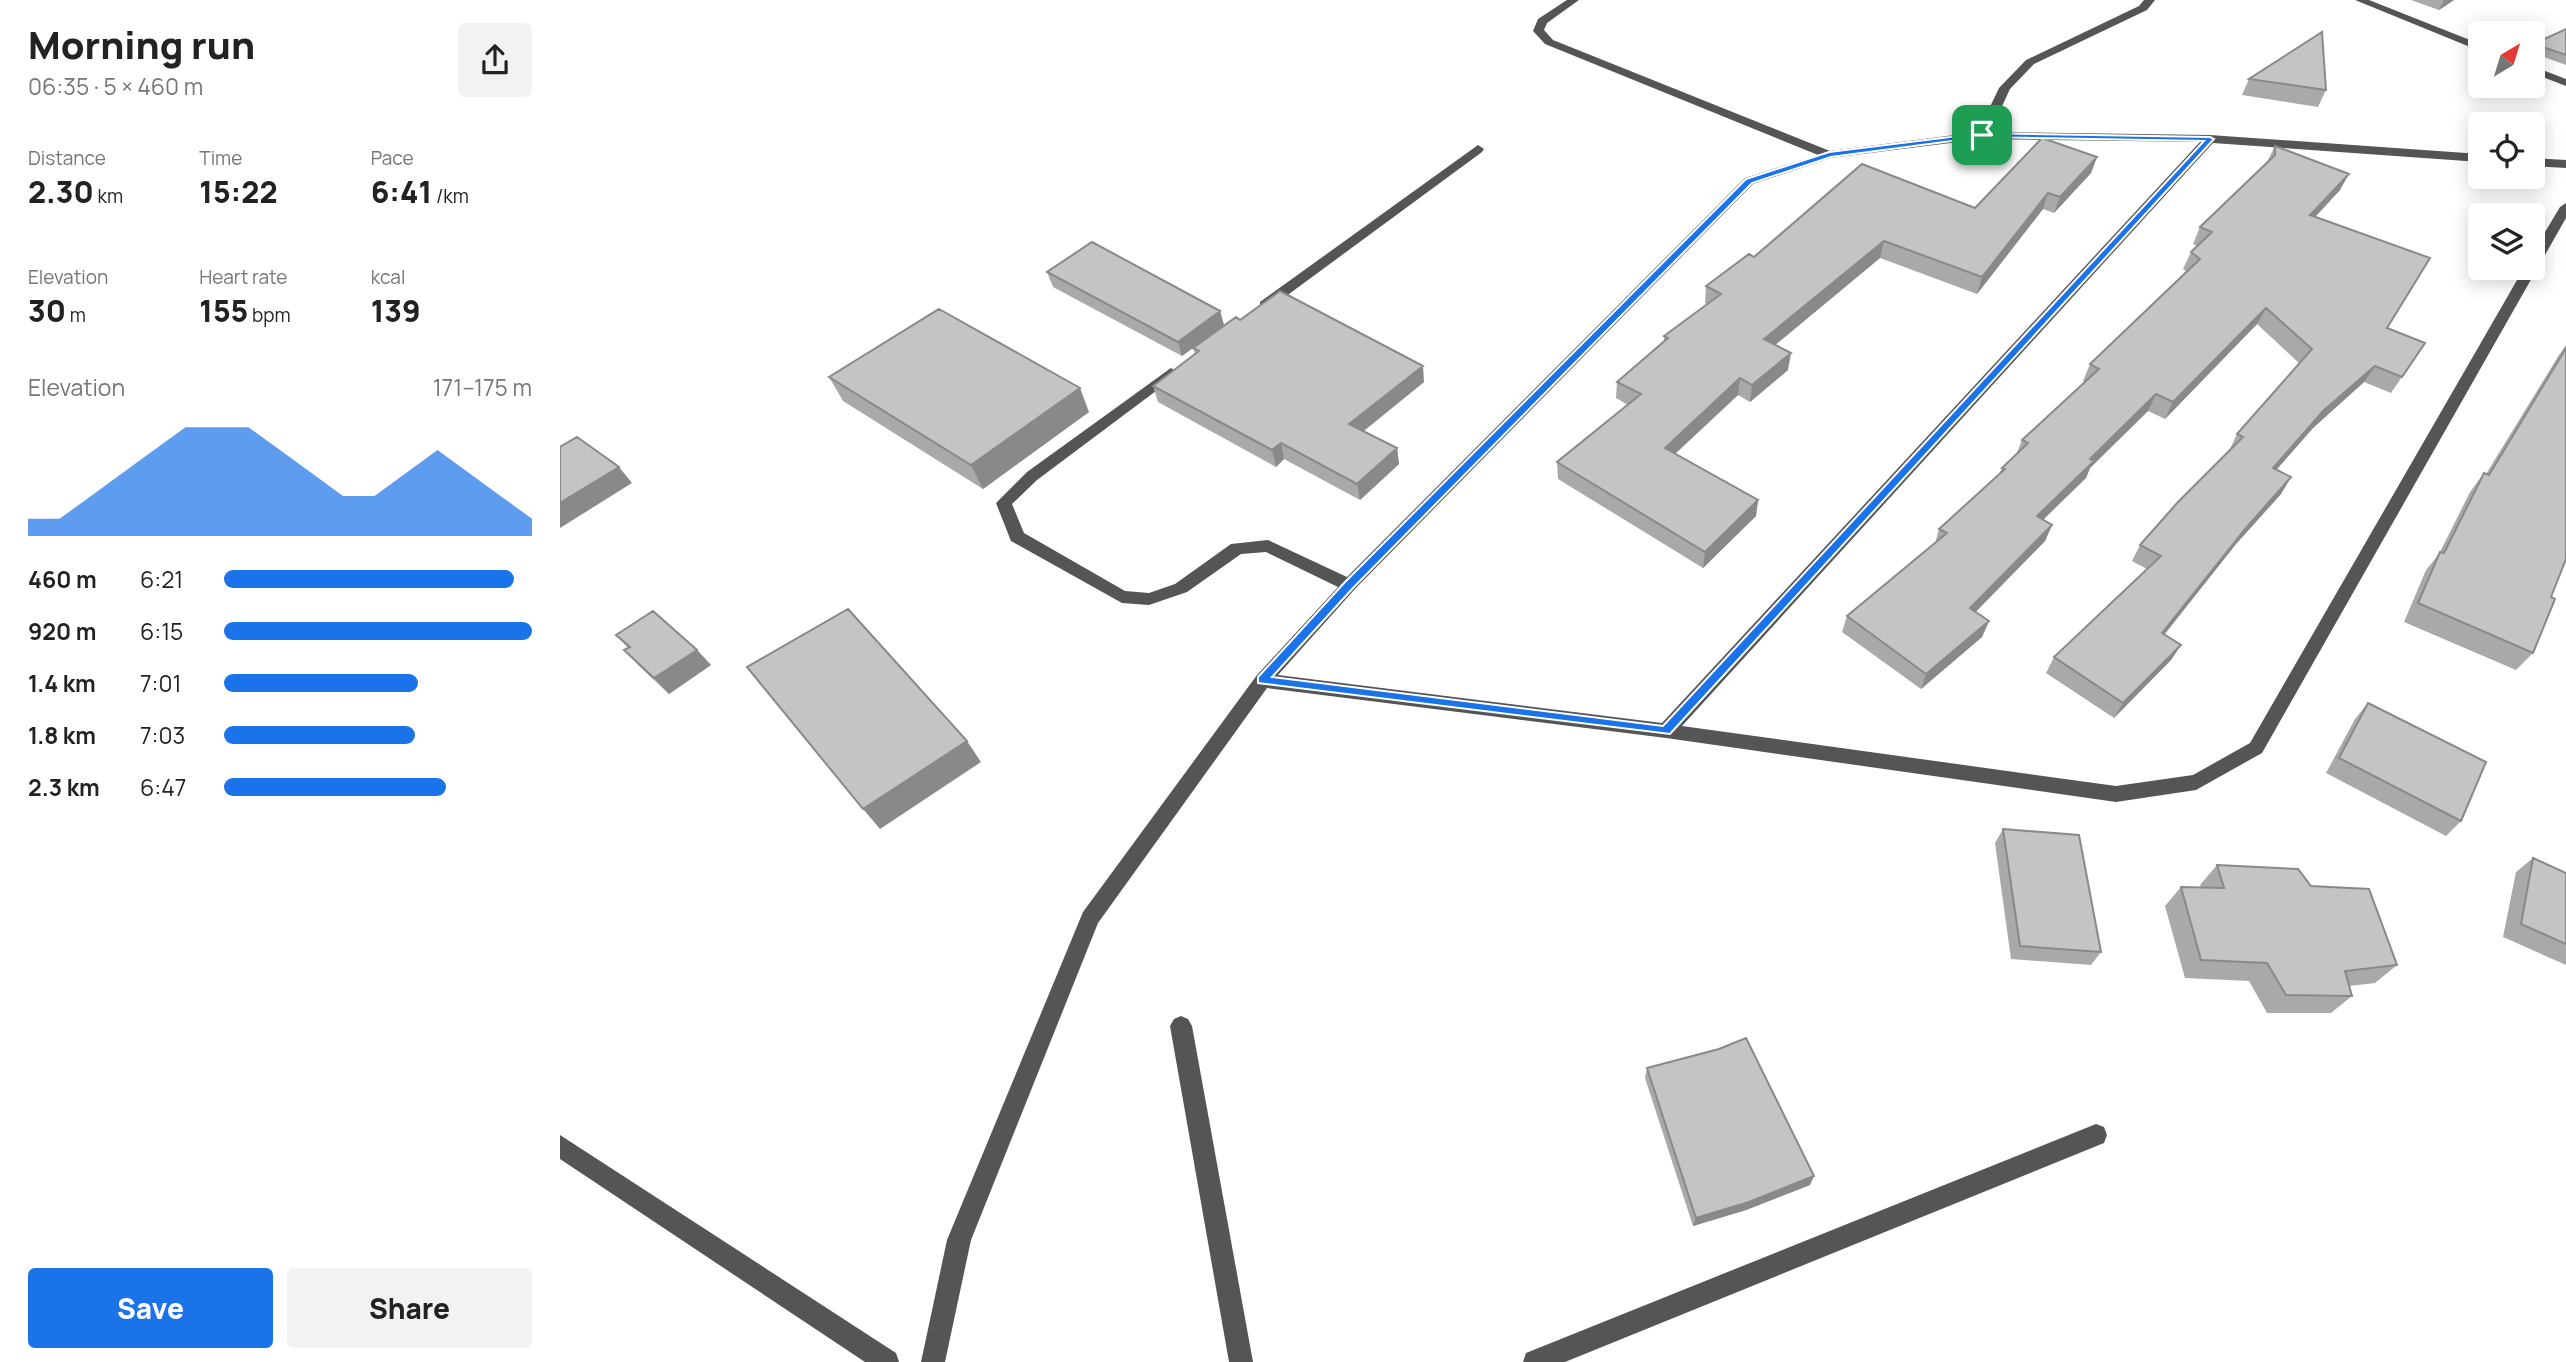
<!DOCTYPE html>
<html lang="en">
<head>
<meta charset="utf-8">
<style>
	:root { --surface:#fff; --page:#f2f2f2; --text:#222; --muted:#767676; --accent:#1a73e8 }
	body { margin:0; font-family:Manrope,sans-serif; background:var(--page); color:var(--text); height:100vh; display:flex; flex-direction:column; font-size:26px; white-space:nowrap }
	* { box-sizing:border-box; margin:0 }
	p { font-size:23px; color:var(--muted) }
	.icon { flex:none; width:38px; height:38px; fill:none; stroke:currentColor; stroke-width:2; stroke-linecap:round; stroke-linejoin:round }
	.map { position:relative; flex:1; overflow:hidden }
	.drawer { display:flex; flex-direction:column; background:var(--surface); width:560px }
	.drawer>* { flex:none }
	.needle { width:46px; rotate:38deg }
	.buttons { position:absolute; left:1908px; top:21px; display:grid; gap:14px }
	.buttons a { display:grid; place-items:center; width:77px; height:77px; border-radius:7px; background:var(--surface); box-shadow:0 4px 18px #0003; font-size:35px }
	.pin { position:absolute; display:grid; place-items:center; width:60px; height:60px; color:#fff; margin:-30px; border-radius:14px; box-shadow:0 4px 10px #0006 }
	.round { display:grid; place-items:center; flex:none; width:74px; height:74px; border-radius:7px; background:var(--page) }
	.overview { display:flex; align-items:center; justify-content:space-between; height:119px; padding:0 28px }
	h1 { font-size:38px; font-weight:800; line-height:52px }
	.figures { display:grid; grid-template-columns:repeat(3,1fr); gap:10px; height:119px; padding:7px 28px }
	.figures div { display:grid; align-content:center }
	.figures b { font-size:30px; font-weight:800 }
	.figures small { font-size:19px; font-weight:400 }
	.figures p { font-size:19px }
	.chart { height:196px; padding:14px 28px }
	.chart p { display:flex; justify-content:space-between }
	.chart svg { width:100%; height:126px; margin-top:7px; fill:var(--accent); opacity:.7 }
	.action { display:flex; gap:14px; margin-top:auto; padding:14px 28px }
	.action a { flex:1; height:80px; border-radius:7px; background:var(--accent); color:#fff; font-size:28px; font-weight:800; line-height:80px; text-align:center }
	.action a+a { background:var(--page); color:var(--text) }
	ul { padding:0 28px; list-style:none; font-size:23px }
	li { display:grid; grid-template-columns:112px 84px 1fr; align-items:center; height:52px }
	li i { height:18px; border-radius:9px; background:var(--accent) }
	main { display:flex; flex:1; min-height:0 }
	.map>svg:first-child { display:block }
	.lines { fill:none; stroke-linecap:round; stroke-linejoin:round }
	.minor { fill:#555; fill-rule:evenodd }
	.wall { fill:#a9a9a9 }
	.shaded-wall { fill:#898989 }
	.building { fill:#c4c4c4; stroke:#898989; stroke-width:2 }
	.route { fill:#1a73e8; stroke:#fff; stroke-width:2; fill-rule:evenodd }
</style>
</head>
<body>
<main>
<section class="drawer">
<div class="overview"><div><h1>Morning run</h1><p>06:35 · 5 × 460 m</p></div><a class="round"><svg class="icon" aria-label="share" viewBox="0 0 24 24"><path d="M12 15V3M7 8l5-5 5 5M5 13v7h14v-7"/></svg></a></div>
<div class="figures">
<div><p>Distance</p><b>2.30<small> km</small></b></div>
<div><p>Time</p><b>15:22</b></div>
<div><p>Pace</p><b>6:41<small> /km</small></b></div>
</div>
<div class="figures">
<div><p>Elevation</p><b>30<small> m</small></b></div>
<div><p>Heart rate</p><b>155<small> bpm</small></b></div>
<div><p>kcal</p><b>139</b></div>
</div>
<div class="chart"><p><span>Elevation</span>171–175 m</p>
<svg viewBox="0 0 160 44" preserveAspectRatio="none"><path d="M0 44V38L10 38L20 30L30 22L40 14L50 6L60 6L70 6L80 14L90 22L100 30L110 30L120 22L130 14L140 22L150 30L160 38V44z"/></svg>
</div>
<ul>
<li><b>460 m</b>6:21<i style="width:94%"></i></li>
<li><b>920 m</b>6:15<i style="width:100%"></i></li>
<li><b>1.4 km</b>7:01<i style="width:63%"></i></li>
<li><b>1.8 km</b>7:03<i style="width:62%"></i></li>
<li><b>2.3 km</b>6:47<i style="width:72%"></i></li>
</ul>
<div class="action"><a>Save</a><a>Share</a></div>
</section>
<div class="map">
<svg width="2006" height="1362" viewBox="0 0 2006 1362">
	<rect width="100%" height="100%" fill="#fff"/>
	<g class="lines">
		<!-- minor -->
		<path class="minor" d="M1007,0H1019L987,23L984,30L993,40L1270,151L1418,132L1439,88L1466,60L1579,6L1584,0H1595L1587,10L1474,64L1450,89L1430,132L1650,135L1920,154V162L1653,143L1122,726L1556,786L1633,775L1690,743L1964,268H1972V254L2000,207L2006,203V218L1702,753L1636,790L1556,802L1106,738L707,688L538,923L411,1240L385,1362H361L387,1240L523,912L697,675L778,587L706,552L681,554L627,592L589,605L562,603L451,541L436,503L467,472L611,368L618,373L616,376L477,480L452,504L464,533L565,591L589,593L615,584L671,544L708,540L787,577L1185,178L1258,155L985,44L973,31L978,19ZM1422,139L1640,142L1102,723L718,675L795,589L1193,184L1271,158Z
			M1795,0H1809L1920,44V51Z
			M1972,66L2006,79V86L1972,73Z
			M918,145L924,149L922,152L710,308H700V302Z
			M1972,158L2006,160V168L1972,166Z
			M621,1016L628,1019L632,1026L693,1362H669L610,1026L614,1019Z
			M1536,1124L1544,1127L1547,1135L1544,1143L1005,1362H963L966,1353Z
			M0,1135L336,1353L339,1362H305L0,1159Z"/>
	</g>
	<!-- wall -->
	<path class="wall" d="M1851,0H1894L1879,10Z
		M2006,29V65L1972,53V47L1974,44Z
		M1689,79L1766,90L1758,107L1682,95Z
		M1715,146L1780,190L1755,217L1827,328L1865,343L1831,393L1804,382L1753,428L1716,470L1731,477L1721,494L1676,544L1604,634L1621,645L1611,660L1554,718L1486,673L1494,657L1587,569L1572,561L1580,545L1669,451L1677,434L1739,363L1697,324L1605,419L1588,411L1530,468L1526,478L1483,520L1492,525L1485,541L1415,612L1429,621L1422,637L1361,689L1282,632L1287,616L1375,544L1379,529L1439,474L1442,468L1456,455L1462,440L1525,382L1523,381L1530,364L1627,272L1623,269L1631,252L1637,246L1633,244L1640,227L1707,162Z
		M1537,157L1531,173L1494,213L1483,209L1417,294L1320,258L1215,345L1228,370L1190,402L1178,395L1115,454L1198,500L1196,516L1143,568L998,479L997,462L1068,405L1056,398L1057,382L1104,342V336L1147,304L1145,303L1146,286L1194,257L1415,208Z
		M487,272L660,311L664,325L622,356L493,287Z
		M680,320L864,382L804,431L837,448L839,464L800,500L724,459L716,467L598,402L593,386L635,354L633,348Z
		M2006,345V559L1991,597L1973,653L1956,670L1844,622L1866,570L1879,554L1910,492L1924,473L1926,474L1999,355Z
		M269,377L529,412L423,489L283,401Z
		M56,635L137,650L151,665L109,694L79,666L64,650L68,648Z
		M1808,703L1901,821L1886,836L1766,773L1795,719Z
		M1443,829L1541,952L1531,965L1451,959L1435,843Z
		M1973,858L2006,873V965L1943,937L1956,872Z
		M1657,865L1751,886L1837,965L1815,983L1789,986L1792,996L1771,1013H1707L1689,981L1625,978L1605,906L1621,887H1641L1640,885Z
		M1087,1068L1250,1185L1186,1210L1133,1226L1085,1078Z"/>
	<!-- shaded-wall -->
	<path class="shaded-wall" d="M1884,0H1894L1879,10Z
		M1537,157L1531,173L1494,213L1500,197Z
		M1789,174L1780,190L1741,232L1750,215Z
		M1488,193L1483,209L1417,294L1422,277Z
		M1324,241L1320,258L1202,356L1204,339Z
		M1706,308L1697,324L1605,419L1613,402Z
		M660,311L664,325L622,356L618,342Z
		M1231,353L1228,370L1190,402L1192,385Z
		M863,366L864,382L792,440L789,424Z
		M1815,366L1804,382L1753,428L1703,485L1713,468L1763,411Z
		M1180,378L1178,395L1103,465L1105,448Z
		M520,388L529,412L423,489L411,465Z
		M1596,394L1588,411L1530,468L1526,478L1470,532L1477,516L1530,459Z
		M721,443L724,459L716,467L712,450Z
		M837,448L839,464L800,500L797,484Z
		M59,467L72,483L0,528V503Z
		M1731,477L1721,494L1676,544L1593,649L1602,633L1686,528Z
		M1198,500L1196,516L1143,568L1145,552Z
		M1492,525L1485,541L1404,624L1410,608Z
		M1429,621L1422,637L1361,689L1366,674Z
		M1621,645L1611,660L1554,718L1563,703Z
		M137,650L151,665L109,694L94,678Z
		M407,741L421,762L320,829L303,809Z
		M1254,1176L1250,1185L1186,1210L1133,1226L1136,1218Z"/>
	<!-- building -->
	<path class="building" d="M2006,29V55L1974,44Z
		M1762,32L1766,90L1689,79Z
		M1482,138L1537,157L1500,197L1488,193L1422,277L1324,241L1204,339L1231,353L1192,385L1180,378L1105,448L1198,500L1145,552L997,462L1081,394L1057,382L1108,338L1104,336L1161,294L1146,286L1189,254L1194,257L1302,164L1415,208Z
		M1715,146L1789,174L1750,215L1870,258L1827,328L1865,343L1842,377L1815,366L1763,411L1713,468L1731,477L1686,528L1602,633L1621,645L1563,703L1494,657L1601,556L1580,545L1618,502L1683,437L1677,434L1752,349L1706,308L1613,402L1596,394L1530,459L1534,461L1477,516L1492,525L1410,608L1429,621L1366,674L1287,616L1387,533L1379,529L1445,469L1442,468L1468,443L1462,440L1539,369L1530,364L1640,259L1631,252L1652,232L1640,227L1715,155Z
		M532,242L660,311L618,342L487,272Z
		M720,291L863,366L789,424L837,448L797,484L721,443L712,450L593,386L639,351L633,348L676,317L680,320Z
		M379,309L520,388L411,465L269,377Z
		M2006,348V559L1991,597L1995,599L1973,653L1858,603L1880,552L1884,553L1924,473L1929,475Z
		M17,437L59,467L0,503V447Z
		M288,609L407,741L303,809L187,667Z
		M93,611L137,650L94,678L64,650L70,647L56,635Z
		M1808,703L1926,762L1901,821L1779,758Z
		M1443,829L1519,835L1541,952L1460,946Z
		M1973,858L2006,873V944L1961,924Z
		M1657,865L1738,869L1751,886L1809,889L1837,965L1785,971L1792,996L1726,995L1707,963L1641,960L1621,887L1664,888Z
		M1186,1038L1254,1176L1189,1202L1136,1218L1087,1068L1159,1049Z"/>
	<!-- route -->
	<path class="route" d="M1422,133L1650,137L1654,139L1110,734L698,683V677L785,582L1186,179L1269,152ZM1422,137L1644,141L1103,726L712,677L793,588L1192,183L1271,157Z"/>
</svg>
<div class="buttons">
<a><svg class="needle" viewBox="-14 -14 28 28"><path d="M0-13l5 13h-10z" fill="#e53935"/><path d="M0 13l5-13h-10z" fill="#767676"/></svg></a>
<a><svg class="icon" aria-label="locate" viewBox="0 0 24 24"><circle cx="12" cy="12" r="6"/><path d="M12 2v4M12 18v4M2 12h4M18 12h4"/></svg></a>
<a><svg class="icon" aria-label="layers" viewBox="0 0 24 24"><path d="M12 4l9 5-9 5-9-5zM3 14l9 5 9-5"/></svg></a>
</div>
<div class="pin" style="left:1422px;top:135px;background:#1e9e55"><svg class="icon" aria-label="arrive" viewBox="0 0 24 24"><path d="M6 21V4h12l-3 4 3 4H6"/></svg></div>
</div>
</main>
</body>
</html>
